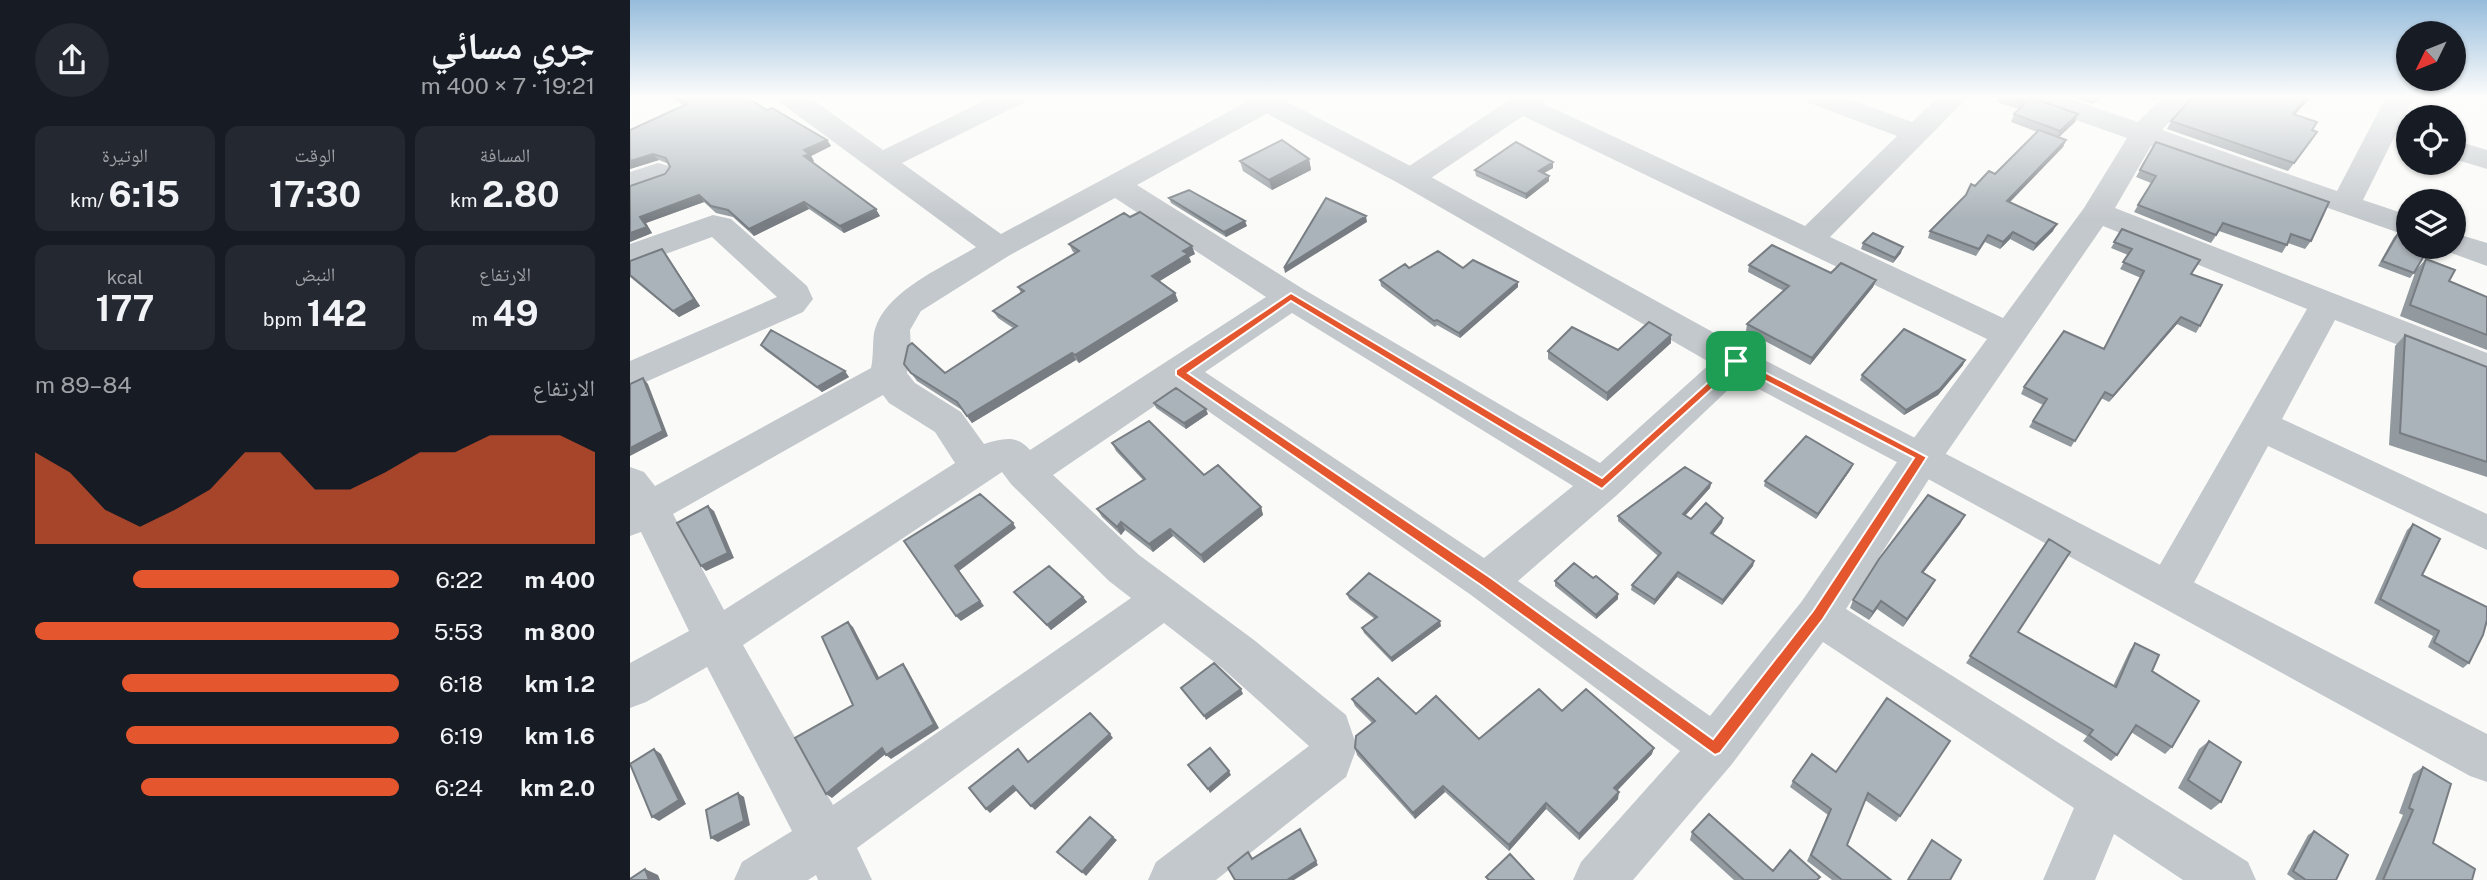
<!DOCTYPE html>
<html lang="ar">
<head>
<meta charset="utf-8">
<style>
	:root { --surface:#171b24; --page:#242831; --text:#f1f3f6; --muted:#9ea1a6; --accent:#e4572e }
	body { margin:0; font-family:"Public Sans","Noto Naskh Arabic",sans-serif; background:var(--page); color:var(--text); direction:rtl; height:100vh; display:flex; flex-direction:column; font-size:26px; white-space:nowrap }
	* { box-sizing:border-box; margin:0 }
	p { font-size:23px; color:var(--muted) }
	.icon { flex:none; width:38px; height:38px; fill:none; stroke:currentColor; stroke-width:2; stroke-linecap:round; stroke-linejoin:round }
	.map { position:relative; flex:1; overflow:hidden; direction:ltr }
	.panel { display:flex; flex-direction:column; background:var(--surface); width:630px }
	.panel>* { flex:none }
	.needle { width:46px; rotate:227deg }
	.fabs { position:absolute; left:1766px; top:21px; display:grid; gap:14px }
	.fabs a { display:grid; place-items:center; width:70px; height:70px; border-radius:50%; background:var(--surface); box-shadow:0 2px 5px #0004; font-size:35px }
	.pin { position:absolute; display:grid; place-items:center; width:60px; height:60px; color:#fff; margin:-30px; border-radius:14px; box-shadow:0 4px 10px #0006 }
	.round { display:grid; place-items:center; flex:none; width:74px; height:74px; border-radius:37px; background:var(--page) }
	.overview { display:flex; align-items:center; justify-content:space-between; height:119px; padding:0 35px }
	h1 { font-size:38px; font-weight:700; line-height:52px }
	.stats { display:grid; grid-template-columns:repeat(3,1fr); gap:10px; height:119px; padding:7px 35px }
	.stats div { display:grid; align-content:center; border-radius:14px; background:var(--page); text-align:center }
	.stats b { font-size:35px; font-weight:700 }
	.stats small { font-size:19px; font-weight:400 }
	.stats p { font-size:19px }
	.chart { height:196px; padding:14px 35px }
	.chart p { display:flex; justify-content:space-between }
	.chart svg { width:100%; height:126px; margin-top:7px; fill:var(--accent); opacity:.7 }
	ul { padding:0 35px; list-style:none; font-size:23px }
	li { display:grid; grid-template-columns:112px 84px 1fr; align-items:center; height:52px }
	li i { height:18px; border-radius:9px; background:var(--accent) }
	main { display:flex; flex:1; min-height:0 }
	.map>svg:first-child { display:block }
	.lines { fill:none; stroke-linecap:round; stroke-linejoin:round }
	.minor { fill:#c3c8cc; fill-rule:evenodd }
	.tertiary { fill:#c3c8cc; fill-rule:evenodd }
	.wall { fill:#929a9f }
	.shaded-wall { fill:#777d82 }
	.building { fill:#aab3b9; stroke:#777d82; stroke-width:2 }
	.route { fill:#e4572e; stroke:#fff; stroke-width:2; fill-rule:evenodd }
</style>
</head>
<body>
<main>
<div class="map">
<svg width="1857" height="880" viewBox="0 0 1857 880">
	<rect width="100%" height="100%" fill="#fafaf8"/>
	<g class="lines">
		<!-- minor -->
		<path class="minor" d="M147,97H179L253,150L362,97H397L393,103L272,163L371,234L626,97H660L656,103L507,185L673,289L970,463L1093,352L1106,348L1119,352L1124,361L1119,370L987,495L888,581L1080,716L1172,601L1278,446L1357,339L893,116L792,184L781,187L770,184L766,178L770,172L884,97H916L912,103L1175,226L1267,136L1179,103L1175,97H1214L1282,122L1308,97H1338L1200,237L1373,318L1454,208L1497,138L1398,103L1394,97H1434L1508,122L1533,97H1562L1532,130L1707,191L1756,97H1784L1733,200L1778,215V236L1521,146L1485,208L1857,353V380L1705,320L1652,419L1857,514V550L1638,446L1554,601L1539,607L1524,601L1517,588L1524,575L1677,309L1473,226L1306,468L1216,609L1618,862L1626,880H1553L1484,834L1465,880H1413L1444,808L1193,642L1102,764L1003,880H943L951,862L1050,751L841,595L548,390L423,475L509,555L624,640L716,715L727,747L716,777L586,880H518L526,862L679,746L592,668L534,623L227,848L242,880H188L186,875L178,880H104L112,862L162,831L77,667L16,702L0,708V663L59,631L11,532L0,536V467L14,472L25,486L241,368C244,356 242,338 245,329C257,290 314,267 346,247L151,103ZM485,198L636,297L400,450C387,434 372,439 354,444L331,412L285,383L277,373L281,351L280,330L291,311L380,255ZM662,313L943,486L854,558L575,372ZM253,395L259,403L305,432L325,463L94,610L43,514ZM372,472L381,484L479,581L501,598L203,805L113,645Z
			M1824,140L1857,150V169L1824,159Z
			M28,163L39,166L43,172L39,178L0,192V172Z
			M83,215L101,219L177,286L183,299L173,312L0,389V361L147,297L82,237L0,267V244Z
			M1824,233L1857,243V266L1813,250L1810,247H1824Z"/>
		<!-- tertiary -->
		<path class="tertiary" d="M613,97H648L792,172L1119,352L1857,734V782L1840,776L1278,468L1093,370L770,184L617,103Z"/>
	</g>
	<!-- wall -->
	<path class="wall" d="M41,97H116L137,110L197,140L201,146L181,156L184,161L181,162L250,216L214,233L179,209L124,236L103,217L86,213L74,202L16,223L22,233L0,242V186L35,174L40,167L39,164L29,160L0,169V130L54,106Z
		M1369,97H1400L1448,114L1445,122L1429,137L1436,140L1433,147L1380,202L1423,231L1403,251L1380,239L1370,249L1355,242L1346,256L1298,238L1300,231L1345,186L1365,174L1407,132L1381,122L1384,114L1389,109L1367,102Z
		M1441,97H1471L1463,104Z
		M1515,97H1530L1525,101Z
		M1681,97L1665,114L1682,130V140L1658,171L1537,129L1541,121Z
		M1526,142L1681,241L1675,249L1658,243L1652,253L1589,231L1581,243L1504,212L1521,183L1506,177Z
		M679,159L681,170L642,190L613,171L610,161Z
		M923,168L914,173L919,176V181L896,199L846,176L845,170Z
		M539,198L617,226L596,237L541,203Z
		M500,217L565,254L559,257L561,262L529,281L545,293L548,301L449,363L446,360L342,423L332,410L287,381L274,364L315,373L383,328L368,318L363,311L391,293L388,287L445,253L443,252L439,244Z
		M1492,229L1561,274L1570,326L1566,333L1547,324L1479,402L1471,398L1441,447L1399,427L1413,405L1391,394L1394,387L1474,349L1511,278L1490,269L1498,255L1481,248Z
		M1769,232L1784,273L1780,278L1748,266L1764,237Z
		M1233,243L1271,253L1263,263L1231,249Z
		M37,256L70,306L49,317L0,277V261Z
		M1796,259L1819,281L1857,297V350L1770,316L1786,270Z
		M1119,265L1246,280L1243,287L1180,365L1116,331L1117,324L1154,291L1118,272Z
		M779,268H833L888,282V287L830,338L807,325L805,327L751,286L750,280Z
		M1041,335V343L977,401L918,359V351L988,350Z
		M1775,335L1857,367V477L1759,445L1765,346Z
		M131,345L219,377L192,392L135,350Z
		M1333,365L1308,395L1274,415L1230,380L1232,375Z
		M524,403L578,414L556,429L526,408Z
		M482,443L574,475L631,507L633,515L574,563L543,536L523,552L495,530L491,535L472,517L467,509L513,480L486,451Z
		M1223,464L1221,469L1186,519L1134,486L1135,481Z
		M1081,483L1080,488L1055,516L1061,519L1093,518L1092,523L1083,534L1124,561L1123,566L1092,605L1047,577L1024,605L1001,590L1002,585L1028,556L988,521V516Z
		M1335,515L1330,524L1293,573L1305,580L1300,589L1273,627L1247,609L1239,620L1220,608L1223,600Z
		M1783,524L1792,575L1839,663L1833,668L1798,647L1803,636L1744,603L1777,530Z
		M1419,539L1388,632L1483,686L1500,650L1505,643L1522,671L1542,747L1535,754L1501,732L1487,755L1481,761L1453,741L1457,736L1336,663Z
		M925,581L988,599L966,619L925,586Z
		M384,592L453,597L457,602L421,630Z
		M717,594L811,626L762,662L734,633L732,628L745,619L719,599Z
		M722,699L786,714L849,739L932,711L1022,754L987,791L988,799L949,840L916,809L879,851L815,792L785,819L727,755L725,748L742,723L725,706Z
		M1320,741L1266,822L1235,800L1217,845L1261,880H1202L1177,861L1198,815L1160,787L1163,781L1206,772Z
		M1579,741L1591,802L1581,810L1548,788L1569,749Z
		M1793,767L1803,843L1842,880H1745L1773,815L1769,813L1783,774Z
		M1684,831L1706,880H1665L1657,874L1678,835Z
		M1062,832L1143,871L1188,880H1104L1060,840Z
		M1302,840L1320,880H1277L1298,846Z"/>
	<!-- shaded-wall -->
	<path class="shaded-wall" d="M1467,97H1471L1463,104Z
		M1678,97H1681L1658,122L1663,114Z
		M1448,114L1445,122L1427,139L1430,131Z
		M197,140L201,146L181,156L184,161L179,163L174,156V150Z
		M1436,140L1433,147L1374,208L1377,201Z
		M23,154L29,160L0,169V161Z
		M679,159L681,170L642,190L639,180Z
		M923,162V168L909,176V171Z
		M919,176V181L896,199V194Z
		M69,195L74,202L16,223L22,233L0,242V233L10,217Z
		M174,202L179,209L124,236L119,229Z
		M246,209L250,216L214,233L210,226Z
		M736,216L737,222L655,273L654,268Z
		M615,221L617,226L596,237L594,232Z
		M1427,224L1423,231L1403,251L1406,244Z
		M1383,232L1380,239L1370,249L1373,242Z
		M562,246L565,254L559,257L561,262L525,284L522,276L553,251Z
		M1273,247L1271,253L1263,263L1265,258Z
		M32,249L37,256L70,306L49,317L43,311Z
		M1246,280L1243,287L1180,365L1182,358Z
		M888,282V287L830,338L829,333Z
		M545,293L548,301L449,363L445,355Z
		M1551,317L1547,324L1479,402L1483,396Z
		M1041,335V343L977,401V393Z
		M442,353L446,360L342,423L337,416Z
		M1335,360L1333,365L1308,395L1274,415L1276,410Z
		M215,371L219,377L192,392L187,387Z
		M13,378L18,384L38,436L0,456V448Z
		M576,409L578,414L556,429L554,423Z
		M1223,464L1221,469L1186,519L1188,514Z
		M1081,483L1080,488L1052,519L1053,514Z
		M78,506L84,511L104,558L76,571L71,566Z
		M631,507L633,515L574,563L571,555Z
		M1335,515L1330,524L1287,581L1292,572Z
		M1093,518L1092,523L1080,538L1081,533Z
		M491,522L495,530L491,535L487,527Z
		M383,523L386,528L329,571L354,606L331,621L326,616L325,566Z
		M540,529L543,536L523,552L519,544Z
		M1124,561L1123,566L1092,605L1093,600Z
		M1048,572L1047,577L1024,605L1025,600Z
		M1305,580L1300,589L1273,627L1277,619Z
		M988,594V599L966,619V615Z
		M453,597L457,602L421,630L417,625Z
		M1251,601L1247,609L1239,620L1243,612Z
		M810,621L811,626L762,662L761,658Z
		M218,622L223,627L252,683L247,679Z
		M273,664L277,669L309,728L261,759L256,755Z
		M611,689L613,694L576,720L574,716Z
		M480,734L483,738L405,810L401,806Z
		M252,748L258,752L202,798L196,794Z
		M1024,748L1022,754L984,794V788Z
		M24,749L31,754L56,804L29,821L22,817Z
		M599,771L601,775L580,793L578,789Z
		M383,786L387,790L360,813L356,809Z
		M813,786L815,792L785,819L783,813Z
		M989,792L988,799L949,840V834Z
		M108,793L114,797L120,825L88,842L81,838Z
		M916,803V809L879,851V845Z
		M670,829L688,865L664,880H657Z
		M483,837L487,840L456,876L452,872Z
		M15,869L28,875L30,880H19Z"/>
	<!-- building -->
	<path class="building" d="M46,97H116L137,110L142,108L197,140L174,150L179,154L174,156L246,209L210,226L174,202L119,229L98,210L81,206L69,195L10,217L17,227L0,233V186L35,174L40,167L36,158L23,154L0,161V130L57,104Z
		M1377,97H1400L1448,114L1430,131L1384,114L1395,103Z
		M1563,97H1678L1663,114L1687,122L1682,130L1687,132L1664,163L1541,121Z
		M1409,130L1436,140L1377,201L1427,224L1406,244L1383,232L1373,242L1358,235L1349,249L1300,231L1336,195L1341,184L1345,186L1359,171L1365,174Z
		M652,140L679,159L639,180L610,161Z
		M886,142L923,162L909,171L919,176L896,194L845,170Z
		M1526,142L1699,202L1681,241L1661,234L1657,245L1593,223L1586,235L1508,205L1526,176L1510,170Z
		M559,190L615,221L594,232L539,198Z
		M696,198L736,216L654,268Z
		M510,212L562,246L553,251L558,254L522,276L545,293L445,355L442,353L337,416L327,402L281,373L274,364L278,346L282,343L315,373L387,326L363,311L394,291L388,287L449,251L439,244L494,213L500,217Z
		M1492,229L1570,260L1561,274L1592,285L1570,326L1551,317L1483,396L1475,392L1445,441L1403,421L1417,399L1394,387L1434,331L1474,349L1514,271L1493,262L1502,249L1484,242Z
		M1769,232L1778,235V247H1799L1784,273L1752,261Z
		M1243,233L1273,247L1265,258L1233,243Z
		M1142,245L1201,273L1211,263L1246,280L1182,358L1117,324L1159,286L1119,265Z
		M32,249L64,299L43,311L0,275V261Z
		M808,251L833,268L843,260L888,282L829,333L807,320L804,321L750,280L775,264L779,268Z
		M1796,259L1825,270L1819,281L1857,297V335L1780,305Z
		M1019,322L1041,335L977,393L918,351L942,327L988,350Z
		M1274,329L1335,360L1310,389L1276,410L1232,375Z
		M141,330L215,371L187,387L131,345Z
		M1775,335L1857,367V462L1770,433Z
		M13,378L33,431L0,448V384Z
		M546,388L576,409L554,423L524,403Z
		M519,421L574,475L588,465L631,507L571,555L540,529L519,544L491,522L487,527L467,509L515,479L482,443Z
		M1176,436L1223,464L1188,514L1135,481Z
		M1055,467L1081,483L1053,514L1061,519L1076,503L1093,518L1081,533L1124,561L1093,600L1048,572L1025,600L1002,585L1031,553L988,516Z
		M350,494L383,523L325,566L350,601L326,616L274,541Z
		M1298,495L1335,515L1292,572L1305,580L1277,619L1251,601L1243,612L1223,600L1249,559Z
		M78,506L98,553L71,566L47,523Z
		M1783,524L1810,539L1792,575L1857,607V620L1853,635L1839,663L1804,642L1809,631L1750,599Z
		M1419,539L1440,552L1388,632L1486,687L1505,643L1529,655L1522,671L1569,701L1542,747L1506,725L1487,755L1459,735L1463,730L1340,656Z
		M944,563L963,578L966,576L988,594L966,615L925,581Z
		M419,566L453,597L417,625L384,592Z
		M739,573L810,621L761,658L732,628L747,617L717,594Z
		M218,622L247,679L273,664L304,724L256,755L252,748L196,794L165,738L223,705L192,637Z
		M584,663L611,689L574,716L551,688Z
		M748,678L786,714L806,696L849,739L909,689L932,711L956,689L1024,748L984,788L989,792L949,834L916,803L879,845L813,786L783,813L725,748L726,736L745,721L722,699Z
		M1257,698L1320,741L1270,816L1238,793L1217,845L1261,880H1212L1181,855L1201,809L1163,781L1182,754L1206,772Z
		M460,713L480,734L401,806L383,786L356,809L339,788L388,749L398,762Z
		M1579,741L1611,762L1591,802L1558,780Z
		M580,748L599,771L578,789L558,765Z
		M24,749L49,800L22,817L0,764Z
		M1793,767L1821,784L1803,843L1845,869L1842,880H1753L1783,810L1779,808Z
		M108,793L114,821L81,838L76,810Z
		M1079,814L1143,871L1160,850L1190,877L1187,880H1114L1062,832Z
		M460,817L483,837L452,872L427,852Z
		M670,829L686,861L657,880H605L598,868L618,852L622,859Z
		M1684,831L1718,855L1706,880H1676L1663,871Z
		M1302,840L1331,860L1320,880H1278Z
		M880,854L904,880H859L856,877Z
		M15,869L19,880H0V879Z"/>
	<!-- sky -->
	<linearGradient id="sky" x2="0" y2="1"><stop stop-color="#96bcdc"/><stop offset="0.44" stop-color="#fdfdfc"/><stop offset="1" stop-color="#fdfdfc" stop-opacity="0"/></linearGradient>
	<rect width="1857" height="220" fill="url(#sky)"/>
	<!-- route -->
	<path class="route" d="M661,293L972,478L1106,357L1297,457L1193,619L1090,753L1085,755L852,586L546,375V370ZM661,301L972,489L1107,366L1284,458L1183,611L1083,739L861,578L558,373Z"/>
</svg>
<div class="fabs">
<a><svg class="needle" viewBox="-14 -14 28 28"><path d="M0-13l5 13h-10z" fill="#e53935"/><path d="M0 13l5-13h-10z" fill="#9ea1a6"/></svg></a>
<a><svg class="icon" aria-label="locate" viewBox="0 0 24 24"><circle cx="12" cy="12" r="6"/><path d="M12 2v4M12 18v4M2 12h4M18 12h4"/></svg></a>
<a><svg class="icon" aria-label="layers" viewBox="0 0 24 24"><path d="M12 4l9 5-9 5-9-5zM3 14l9 5 9-5"/></svg></a>
</div>
<div class="pin" style="left:1106px;top:361px;background:#1e9e55"><svg class="icon" aria-label="arrive" viewBox="0 0 24 24"><path d="M6 21V4h12l-3 4 3 4H6"/></svg></div>
</div>
<section class="panel">
<div class="overview"><div><h1>جري مسائي</h1><p>19:21 · 7 × 400 m</p></div><a class="round"><svg class="icon" aria-label="share" viewBox="0 0 24 24"><path d="M12 15V3M7 8l5-5 5 5M5 13v7h14v-7"/></svg></a></div>
<div class="stats">
<div><p>المسافة</p><b>2.80<small> km</small></b></div>
<div><p>الوقت</p><b>17:30</b></div>
<div><p>الوتيرة</p><b>6:15<small> /km</small></b></div>
</div>
<div class="stats">
<div><p>الارتفاع</p><b>49<small> m</small></b></div>
<div><p>النبض</p><b>142<small> bpm</small></b></div>
<div><p>kcal</p><b>177</b></div>
</div>
<div class="chart"><p><span>الارتفاع</span>84–89 m</p>
<svg viewBox="0 0 160 44" preserveAspectRatio="none"><path d="M0 44V12L10 19L20 32L30 38L40 32L50 25L60 12L70 12L80 25L90 25L100 19L110 12L120 12L130 6L140 6L150 6L160 12V44z"/></svg>
</div>
<ul>
<li><b>400 m</b>6:22<i style="width:73%"></i></li>
<li><b>800 m</b>5:53<i style="width:100%"></i></li>
<li><b>1.2 km</b>6:18<i style="width:76%"></i></li>
<li><b>1.6 km</b>6:19<i style="width:75%"></i></li>
<li><b>2.0 km</b>6:24<i style="width:71%"></i></li>
</ul>
</section>
</main>
</body>
</html>
